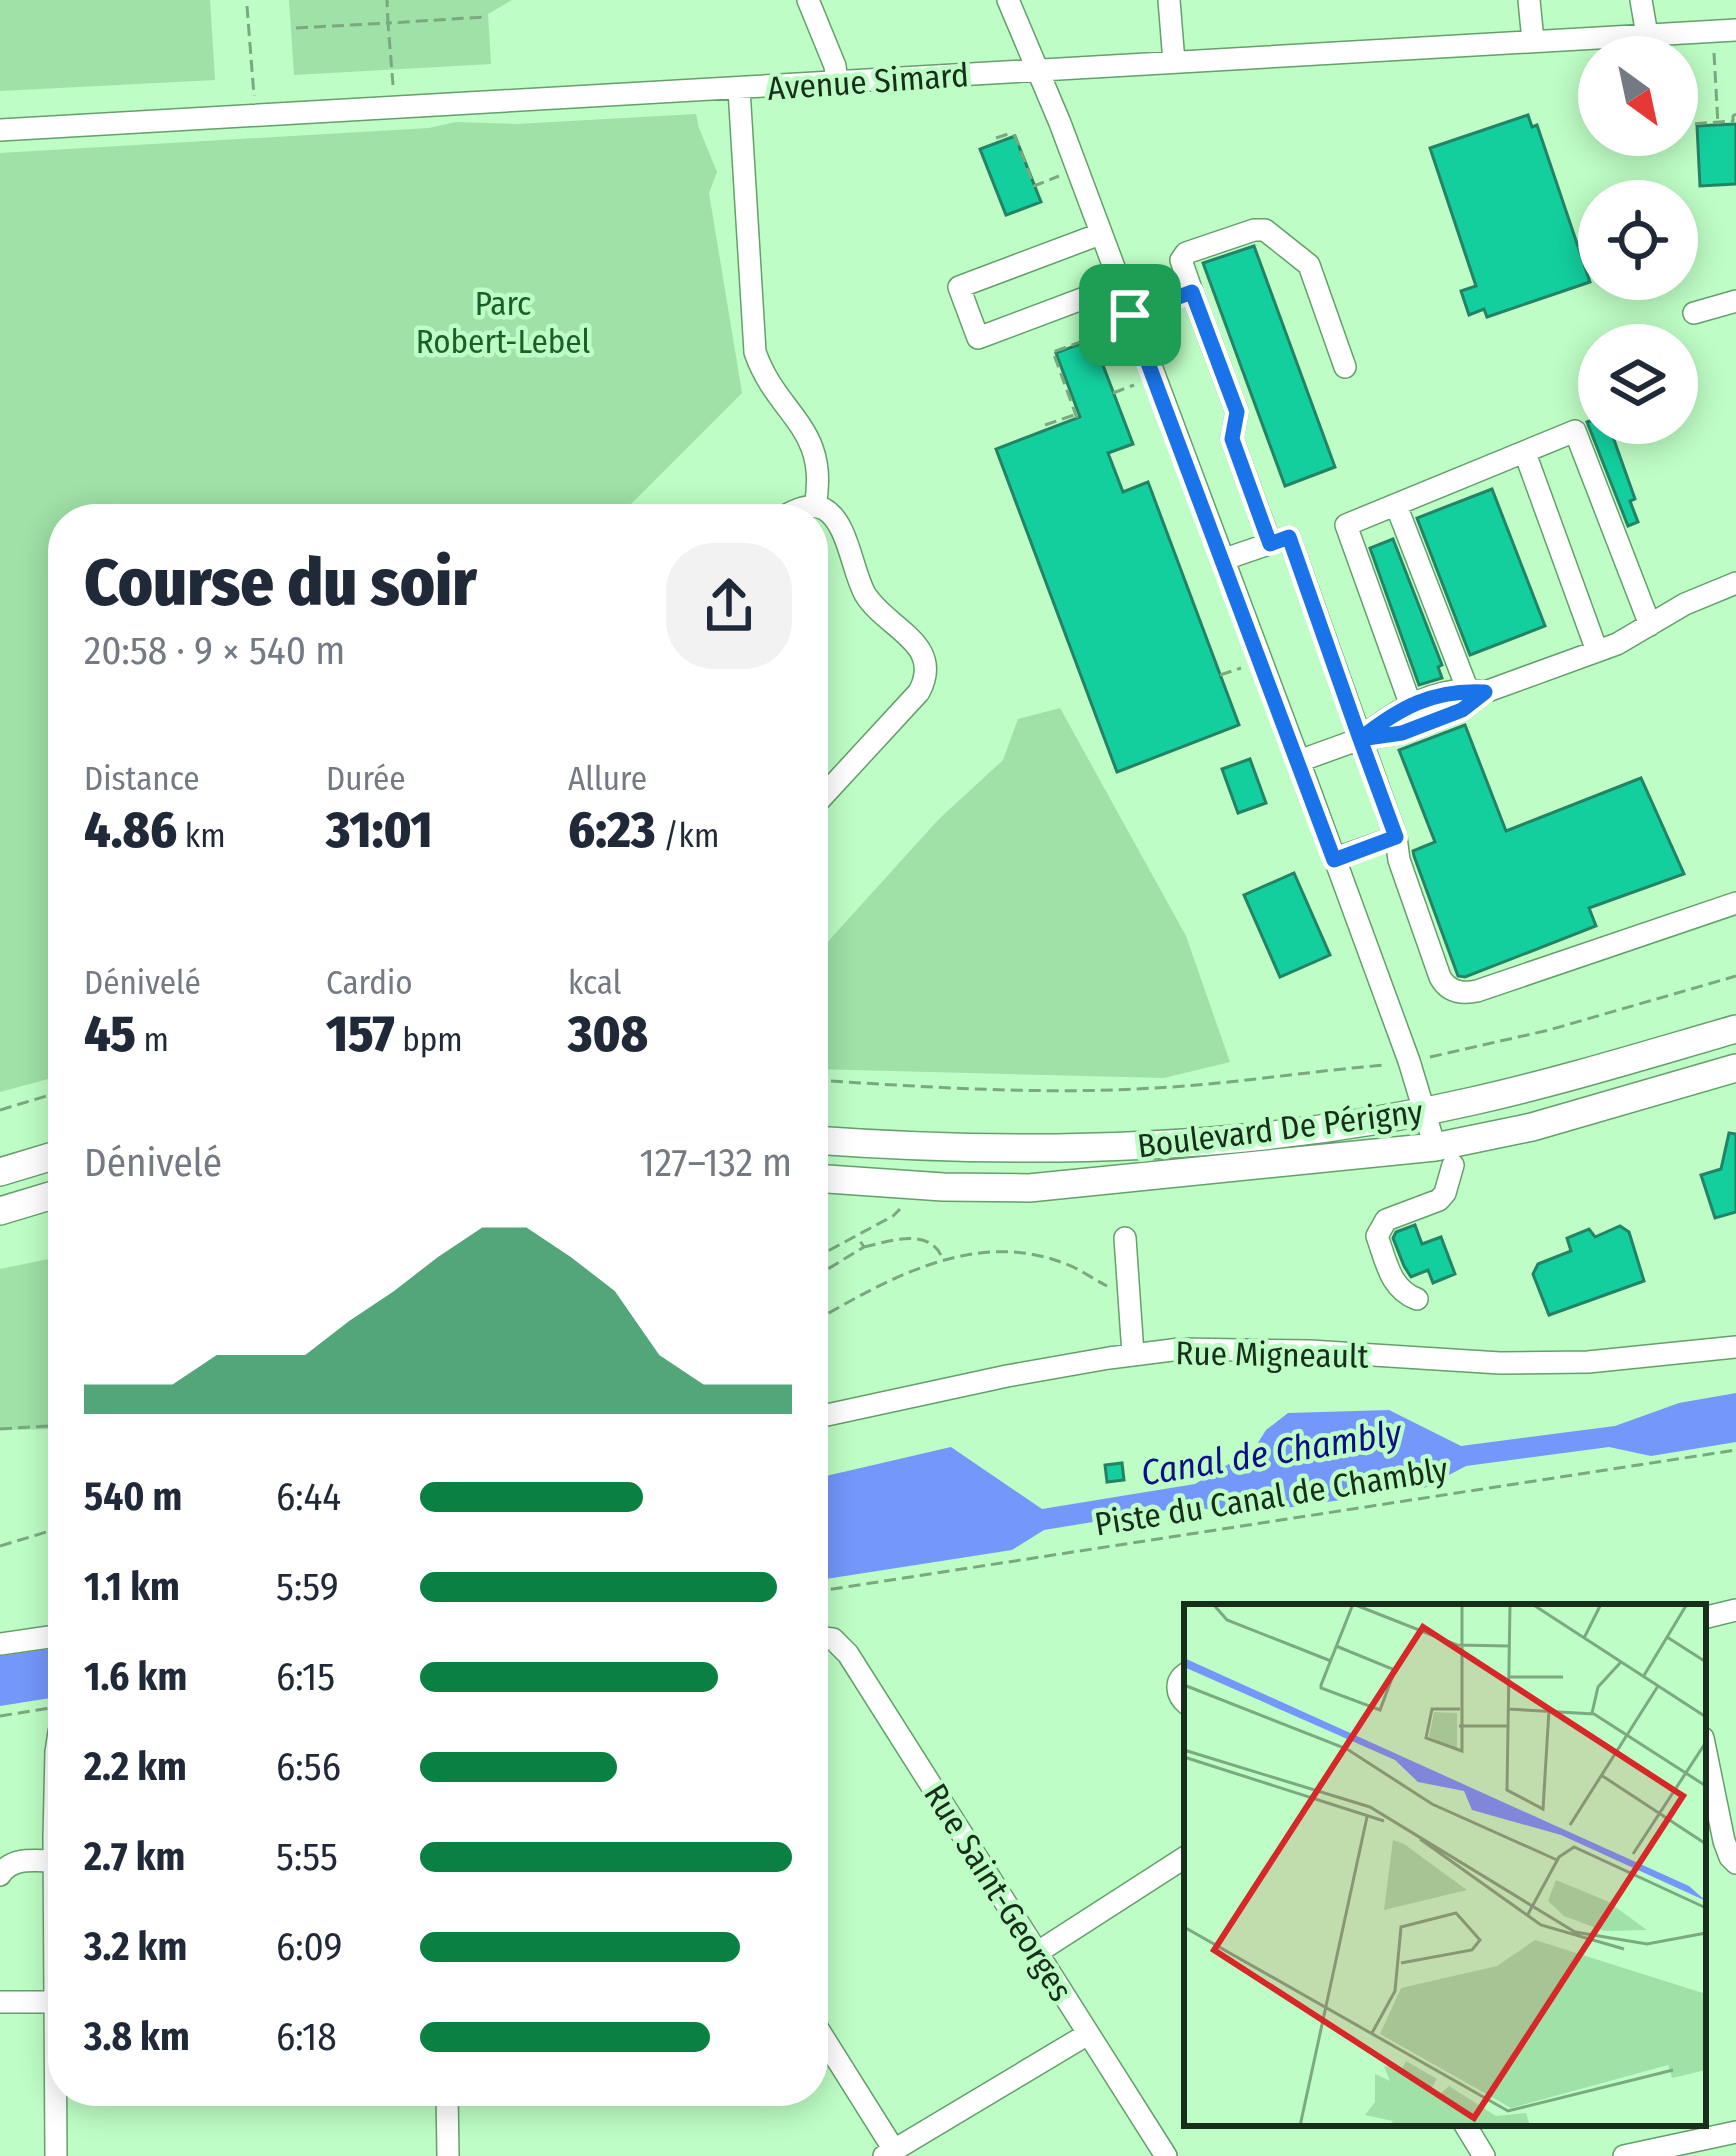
<!DOCTYPE html>
<html lang="fr">
<head>
<meta charset="utf-8">
<style>
	:root { --surface:#fff; --page:#f2f2f3; --text:#1f2937; --muted:#747a83; --accent:#0b8043 }
	body { margin:0; font-family:"Fira Sans Condensed",sans-serif; background:var(--page); color:var(--text); height:100vh; display:flex; flex-direction:column; font-size:45px; white-space:nowrap }
	* { box-sizing:border-box; margin:0 }
	p { font-size:39px; color:var(--muted) }
	.icon { flex:none; width:66px; height:66px; fill:none; stroke:currentColor; stroke-width:2; stroke-linecap:round; stroke-linejoin:round }
	.map { position:relative; flex:1; overflow:hidden }
	.drawer { position:absolute; left:48px; top:504px; width:780px; height:1602px; display:flex; flex-direction:column; background:var(--surface); border-radius:48px; box-shadow:0 6px 30px #0003 }
	.drawer>* { flex:none }
	.needle { width:78px; rotate:147deg }
	.fabs { position:absolute; left:1578px; top:36px; display:grid; gap:24px }
	.fabs a { display:grid; place-items:center; width:120px; height:120px; border-radius:50%; background:var(--surface); box-shadow:0 6px 30px #0003; font-size:60px }
	.pin { position:absolute; display:grid; place-items:center; width:102px; height:102px; color:#fff; margin:-51px; border-radius:24px; box-shadow:0 6px 18px #0006 }
	.round { display:grid; place-items:center; flex:none; width:126px; height:126px; border-radius:48px; background:var(--page) }
	.head { display:flex; align-items:center; justify-content:space-between; height:204px; padding:0 36px }
	h1 { font-size:66px; font-weight:800; line-height:90px }
	.metrics { display:grid; grid-template-columns:repeat(3,1fr); gap:18px; height:204px; padding:12px 36px }
	.metrics div { display:grid; align-content:center }
	.metrics b { font-size:51px; font-weight:800 }
	.metrics small { font-size:33px; font-weight:400 }
	.metrics p { font-size:33px }
	.chart { height:336px; padding:24px 36px }
	.chart p { display:flex; justify-content:space-between }
	.chart svg { width:100%; height:216px; margin-top:12px; fill:var(--accent); opacity:.7 }
	ul { padding:0 36px; list-style:none; font-size:39px }
	li { display:grid; grid-template-columns:192px 144px 1fr; align-items:center; height:90px }
	li i { height:30px; border-radius:15px; background:var(--accent) }
	.map>svg:first-child { display:block }
	.green { fill:#9fe1a7 }
	.water { fill:#7497fb }
	.building { fill:#13cf9e; stroke:#258365; stroke-width:3 }
	.lines { fill:none; stroke-linecap:round; stroke-linejoin:round }
	.minor-casing { stroke:#649f6c; stroke-width:24 }
	.major-casing { stroke:#649f6c; stroke-width:30 }
	.path { stroke:#7aa980; stroke-width:3; stroke-dasharray:12 6; stroke-linecap:butt }
	.minor { stroke:#fff; stroke-width:21 }
	.major { stroke:#fff; stroke-width:27 }
	.route-casing { stroke:#fff; stroke-width:24 }
	.route { stroke:#1a73e8; stroke-width:15 }
	.labels { text-anchor:middle; stroke-width:9; stroke-linejoin:round; paint-order:stroke }
	.street-label { font-size:33px; fill:#162e1a; stroke:#befdc5 }
	.park-label { font-size:33px; fill:#195f29; stroke:#befdc5 }
	.water-label { font-size:36px; font-style:italic; fill:#0e0f86; stroke:#befdc5 }
	.inset-road { fill:none; stroke:#7baa81; stroke-width:3 }
	.view { fill:#d62828; fill-opacity:0.15; stroke:#d62828; stroke-width:6 }
	.inset-edge { fill:none; stroke:#162e1a; stroke-width:6 }
</style>
</head>
<body>
<div class="map">
<svg width="1736" height="2156" viewBox="0 0 1736 2156">
	<rect width="100%" height="100%" fill="#befdc5"/>
	<!-- green -->
	<path class="green" d="M0,0H210L215,80L0,91Z
		M289,0H512L488,14L491,64L294,75Z
		M696,114L699,128L717,172L709,193L742,393L616,519H63V1075L0,1092V153L429,128L456,122L516,124Z
		M1060,708L1186,936L1230,1062L1164,1078L813,1069V958L939,819L1003,760L1018,719Z
		M63,1256V1429L0,1430V1269Z"/>
	<!-- water -->
	<path class="water" d="M1736,1393V1442L1651,1456L1609,1447L1466,1466L1424,1488L1238,1515L1191,1506L1044,1530L1012,1550L813,1581V1479L951,1447L1042,1509L1195,1484L1254,1449L1266,1430L1288,1413L1389,1410L1461,1446L1615,1426L1679,1403Z
		M63,1647V1696L0,1706V1656Z"/>
	<!-- building -->
	<path class="building" d="M1528,115L1532,127L1537,125L1590,282L1487,317L1484,309L1469,315L1461,291L1476,286L1430,148Z
		M1736,124V184L1700,186L1697,126Z
		M1015,136L1041,202L1006,215L980,149Z
		M1254,246L1335,467L1285,486L1203,263Z
		M1093,339L1133,444L1108,453L1123,492L1148,482L1239,725L1117,772L996,449L1080,417L1056,353Z
		M1599,418V423H1608L1635,499L1630,501L1638,522L1628,526L1587,422Z
		M1492,489L1545,626L1470,655L1417,518Z
		M1393,539L1442,665L1438,667L1442,678L1419,685L1370,548Z
		M1465,725L1506,831L1641,778L1684,874L1589,908L1596,926L1465,977L1458,976L1414,856L1413,851L1435,842L1399,750Z
		M1250,759L1266,803L1238,813L1222,769Z
		M1294,873L1330,955L1280,977L1244,895Z
		M1729,1133L1736,1134V1212L1715,1218L1701,1175L1721,1169Z
		M1415,1225L1422,1244L1441,1237L1455,1274L1433,1283L1428,1270L1411,1277L1404,1266L1393,1238L1396,1232Z
		M1620,1226L1629,1232L1644,1281L1549,1315L1533,1274L1538,1264L1571,1251L1567,1238L1589,1229L1595,1237Z
		M1122,1463L1124,1480L1107,1482L1105,1465Z"/>
	<g class="lines">
		<!-- minor casing -->
		<g class="minor-casing">
			<path id="minor" d="M808,0L835,66L837,83
				M1008,0L1060,123L1299,761L1409,1061L1435,1147
				M1169,0L1174,62
				M1529,0L1533,41
				M1641,0L1647,35
				M739,89L755,352C777,416 830,427 815,506
				M0,130L1736,30
				M1100,234L959,287L978,338L1119,285
				M1192,292L1181,260L1186,253L1254,230H1265L1309,265L1345,367
				M1694,313L1736,301
				M1130,315L1192,292L1237,412L1232,439L1270,543
				M1525,453L1597,651
				M1396,505L1472,701
				M780,519C792,511 810,502 824,509C848,522 852,571 865,594C886,629 945,643 919,692L813,807
				M1222,560L1289,537L1396,837L1399,860L1440,977C1448,992 1462,994 1477,991L1736,903
				M1485,692L1617,644L1685,604L1736,583
				M1411,706L1346,525L1575,431L1650,625
				M1299,761L1360,739L1402,733L1462,710L1485,692C1475,691 1464,689 1455,691C1419,696 1387,717 1360,739
				M1334,859L1396,837
				M1125,1238L1133,1354
				M1417,1299C1390,1289 1386,1261 1377,1236L1386,1220L1439,1200L1445,1193L1453,1165
				M813,1418L1007,1376L1109,1358L1180,1349L1310,1351L1500,1363L1588,1362L1736,1347
				M1703,1618L1736,1610
				M813,1637L833,1639L848,1654L1166,2156
				M0,1644L63,1635
				M1187,1673C1174,1681 1176,1695 1187,1704
				M1703,1738L1724,1841L1730,1857L1736,1863
				M0,1875C12,1856 35,1861 55,1861
				M1038,1952L1187,1856
				M0,2002H63
				M813,2021L894,2150
				M447,2091L448,2156
				M1464,2123L1484,2156
				M56,2156L54,1838L56,1752L59,1732
				M884,2156L1088,2034
				M1624,2156L1736,2132"/>
		</g>
		<!-- major casing -->
		<g class="major-casing">
			<path id="major" d="M813,1140C1034,1156 1257,1151 1473,1101C1562,1081 1649,1054 1736,1029
				M0,1172L63,1153
				M813,1178L943,1187L1029,1188L1435,1147L1532,1127L1736,1068
				M0,1211L63,1192"/>
		</g>
		<!-- path -->
		<path class="path" d="M247,6L254,96
			M296,28L388,23L387,0
			M1714,53L1718,125
			M393,85L388,23L484,17
			M1677,125L1733,121V116L1736,114
			M996,138L1008,134L1015,136L1034,186L1059,176
			M1113,393L1134,385
			M1077,418L1053,352L1102,334L1095,316
			M1045,425L1074,415
			M1220,675L1241,668
			M1430,1057L1549,1030L1736,976
			M813,1080C927,1087 1041,1095 1155,1088C1232,1084 1309,1071 1386,1065
			M0,1110L63,1091
			M864,1247C891,1241 928,1227 942,1257
			M813,1259L893,1216L900,1209
			M813,1278L864,1247L858,1238
			M813,1322C890,1278 976,1228 1066,1264C1080,1269 1093,1279 1107,1286
			M0,1429L63,1425
			M0,1546L63,1527
			M813,1592L1736,1450
			M822,1592L826,1618
			M0,1716L63,1706"/>
		<!-- minor -->
		<use href="#minor" class="minor"/>
		<!-- major -->
		<use href="#major" class="major"/>
	</g>
	<g class="lines">
		<!-- route casing -->
		<g class="route-casing">
			<path id="route" d="M1130,315L1334,860L1396,837L1360,739L1402,733L1462,710L1485,692C1433,689 1399,708 1360,739L1289,537L1270,544L1232,439L1237,412L1192,292L1130,315"/>
		</g>
		<!-- route -->
		<use href="#route" class="route"/>
	</g>
	<g class="labels">
		<!-- street labels -->
		<g class="street-label">
			<text transform="translate(868 81) rotate(-4)" y="12">Avenue Simard</text>
			<text transform="translate(1280 1128) rotate(-7)" y="12">Boulevard De Périgny</text>
			<text transform="translate(1272 1354) rotate(1)" y="12">Rue Migneault</text>
			<text transform="translate(1271 1496) rotate(-9)" y="12">Piste du Canal de Chambly</text>
			<text transform="translate(999 1892) rotate(58)" y="12">Rue Saint-Georges</text>
		</g>
		<!-- park labels -->
		<g class="park-label">
			<text x="503" y="315">Parc<tspan x="503" dy="38">Robert-Lebel</tspan></text>
		</g>
		<!-- water labels -->
		<g class="water-label">
			<text transform="translate(1271 1452) rotate(-9)" y="13">Canal de Chambly</text>
		</g>
	</g>
	<!-- overview -->
	<g transform="translate(1184 1604)">
		<rect width="522" height="522" fill="#befdc5"/>
		<path d="M250,108L273,109V145L245,133ZM209,236L220,240L283,286L200,306ZM372,276L423,297L463,326L420,327L380,312L364,297ZM351,336L522,390V466L488,474L484,461L327,504L196,430L217,384L313,362ZM222,457L253,475L245,488L253,493L265,482L312,512L342,509L346,522H205L209,517L181,511L191,498V470L206,477L200,462L218,465Z" fill="#9fe1a7"/>
		<path d="M0,54L505,282L522,297L377,231L288,206L280,187L234,178L211,156L0,63Z" fill="#7497fb"/>
		<path class="inset-road" d="M29,0L43,16L147,57M169,0L273,41L325,42M326,0L323,186L359,205L365,106M348,0L522,113M483,33L522,58M400,34L417,0M152,42L211,66L196,106L137,84V81L169,0M325,73H379M459,73L503,0M0,81L163,145L248,200L373,256M276,105H248L242,134L278,147V0M324,105L410,110L522,182M408,109L414,83L437,58M275,122H324M0,146L186,203L391,328L463,340L522,329M0,153L200,217M417,171L522,240M386,221L474,82M236,235L357,321L440,345M449,250L522,138M343,312L375,253L390,243L522,304M0,323L324,507L489,466M188,429L211,387L217,323L272,309L296,336L288,346L217,359M116,522L183,213"/>
		<path class="view" d="M239,23L499,192L290,514L30,346Z"/>
		<rect width="522" height="522" class="inset-edge"/>
	</g>
</svg>
<div class="fabs">
<a><svg class="needle" viewBox="-14 -14 28 28"><path d="M0-13l5 13h-10z" fill="#e53935"/><path d="M0 13l5-13h-10z" fill="#747a83"/></svg></a>
<a><svg class="icon" aria-label="locate" viewBox="0 0 24 24"><circle cx="12" cy="12" r="6"/><path d="M12 2v4M12 18v4M2 12h4M18 12h4"/></svg></a>
<a><svg class="icon" aria-label="layers" viewBox="0 0 24 24"><path d="M12 4l9 5-9 5-9-5zM3 14l9 5 9-5"/></svg></a>
</div>
<div class="pin" style="left:1130px;top:315px;background:#1e9e55"><svg class="icon" aria-label="arrive" viewBox="0 0 24 24"><path d="M6 21V4h12l-3 4 3 4H6"/></svg></div>
<section class="drawer">
<div class="head"><div><h1>Course du soir</h1><p>20:58 · 9 × 540 m</p></div><a class="round"><svg class="icon" aria-label="share" viewBox="0 0 24 24"><path d="M12 15V3M7 8l5-5 5 5M5 13v7h14v-7"/></svg></a></div>
<div class="metrics">
<div><p>Distance</p><b>4.86<small> km</small></b></div>
<div><p>Durée</p><b>31:01</b></div>
<div><p>Allure</p><b>6:23<small> /km</small></b></div>
</div>
<div class="metrics">
<div><p>Dénivelé</p><b>45<small> m</small></b></div>
<div><p>Cardio</p><b>157<small> bpm</small></b></div>
<div><p>kcal</p><b>308</b></div>
</div>
<div class="chart"><p><span>Dénivelé</span>127–132 m</p>
<svg viewBox="0 0 160 44" preserveAspectRatio="none"><path d="M0 44V38L10 38L20 38L30 32L40 32L50 32L60 25L70 19L80 12L90 6L100 6L110 12L120 19L130 32L140 38L150 38L160 38V44z"/></svg>
</div>
<ul>
<li><b>540 m</b>6:44<i style="width:60%"></i></li>
<li><b>1.1 km</b>5:59<i style="width:96%"></i></li>
<li><b>1.6 km</b>6:15<i style="width:80%"></i></li>
<li><b>2.2 km</b>6:56<i style="width:53%"></i></li>
<li><b>2.7 km</b>5:55<i style="width:100%"></i></li>
<li><b>3.2 km</b>6:09<i style="width:86%"></i></li>
<li><b>3.8 km</b>6:18<i style="width:78%"></i></li>
</ul>
</section>
</div>
</body>
</html>
